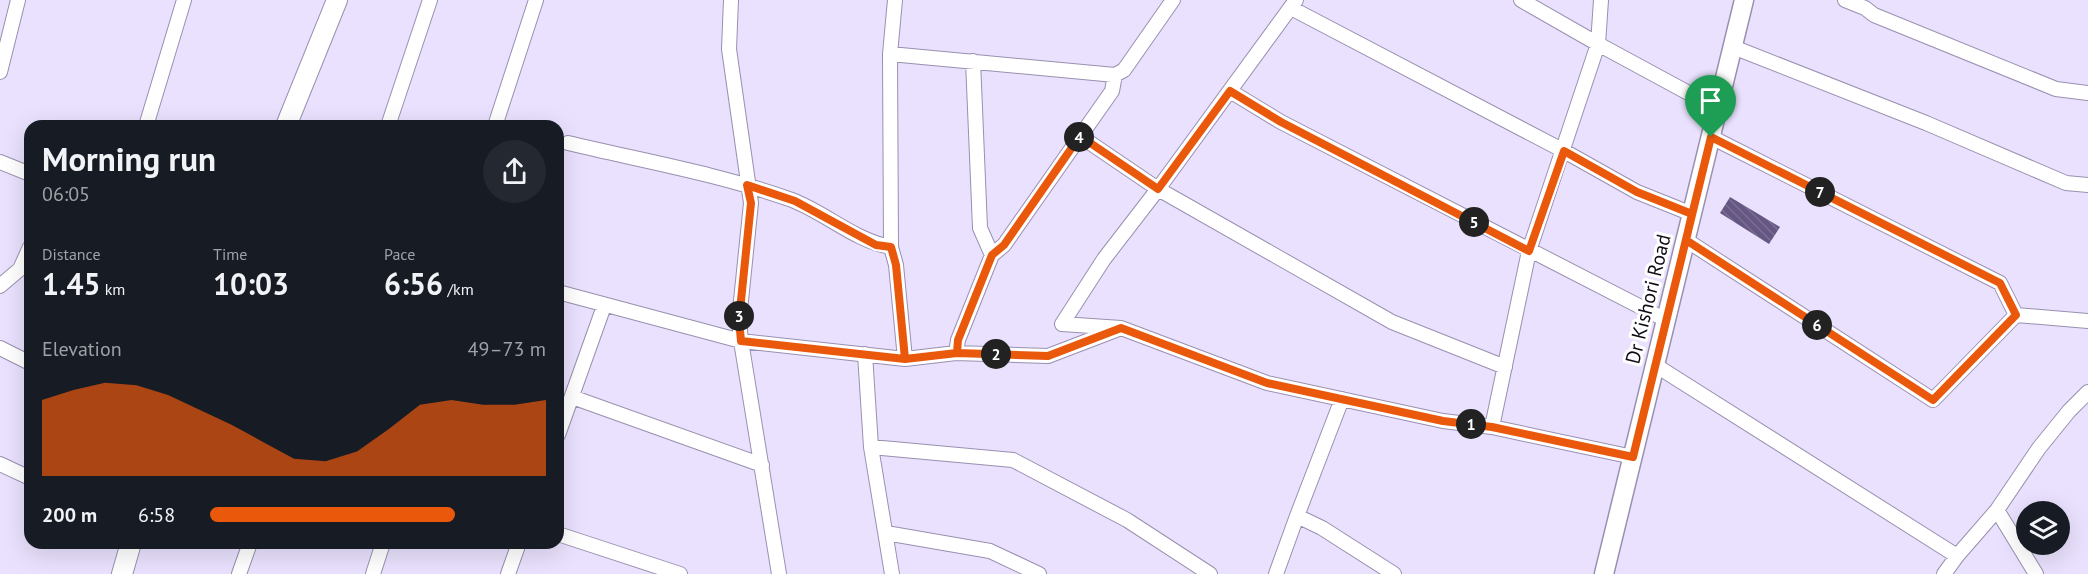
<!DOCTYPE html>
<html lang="en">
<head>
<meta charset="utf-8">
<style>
	:root { --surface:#171b24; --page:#242831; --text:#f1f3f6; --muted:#9ea1a6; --accent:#ea580c }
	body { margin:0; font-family:"PT Sans",sans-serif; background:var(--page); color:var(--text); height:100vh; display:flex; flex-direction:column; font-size:22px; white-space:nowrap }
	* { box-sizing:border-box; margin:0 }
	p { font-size:20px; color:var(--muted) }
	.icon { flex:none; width:33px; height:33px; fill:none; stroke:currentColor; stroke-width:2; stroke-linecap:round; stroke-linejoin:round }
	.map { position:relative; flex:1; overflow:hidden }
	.sheet { position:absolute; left:24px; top:120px; width:540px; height:429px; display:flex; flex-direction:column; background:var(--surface); border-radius:18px; box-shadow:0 6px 24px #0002 }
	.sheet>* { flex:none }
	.fabs { position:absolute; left:2016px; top:501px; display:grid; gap:12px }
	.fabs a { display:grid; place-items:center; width:54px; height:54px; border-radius:50%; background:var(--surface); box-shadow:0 6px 24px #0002; font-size:30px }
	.pin { position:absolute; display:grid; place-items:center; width:51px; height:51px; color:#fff; margin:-62px -26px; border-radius:50% 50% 50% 0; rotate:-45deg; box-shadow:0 0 6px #0007 }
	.pin .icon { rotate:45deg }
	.km { position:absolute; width:30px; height:30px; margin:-15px; border-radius:50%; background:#222; color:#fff; font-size:16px; line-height:30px; text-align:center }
	.round { display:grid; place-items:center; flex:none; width:63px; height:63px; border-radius:32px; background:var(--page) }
	.overview { display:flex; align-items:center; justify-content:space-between; height:102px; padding:0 18px }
	h1 { font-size:33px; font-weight:700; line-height:45px }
	.stats { display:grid; grid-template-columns:repeat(3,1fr); gap:9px; height:102px; padding:6px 18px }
	.stats div { display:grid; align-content:center }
	.stats b { font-size:30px; font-weight:700 }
	.stats small { font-size:16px; font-weight:400 }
	.stats p { font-size:16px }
	.chart { height:168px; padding:12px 18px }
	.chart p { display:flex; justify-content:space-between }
	.chart svg { width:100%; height:108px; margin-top:6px; fill:var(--accent); opacity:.7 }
	ul { padding:0 18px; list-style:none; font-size:20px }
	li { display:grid; grid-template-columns:96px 72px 1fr; align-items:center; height:45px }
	li i { height:15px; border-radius:8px; background:var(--accent) }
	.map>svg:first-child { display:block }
	.building { fill:url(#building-back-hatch) }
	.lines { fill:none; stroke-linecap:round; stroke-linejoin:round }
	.minor-casing { stroke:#9990af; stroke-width:16 }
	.tertiary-casing { stroke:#9990af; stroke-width:21 }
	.secondary-casing { stroke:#9990af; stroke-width:22 }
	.minor { stroke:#fff; stroke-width:14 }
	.tertiary { stroke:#fff; stroke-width:18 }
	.secondary { stroke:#fff; stroke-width:20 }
	.route-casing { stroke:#fff; stroke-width:12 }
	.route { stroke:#ea580c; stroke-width:8 }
	.labels { text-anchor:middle; stroke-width:6; stroke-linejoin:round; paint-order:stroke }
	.street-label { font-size:20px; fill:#0f0b16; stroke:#fff }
</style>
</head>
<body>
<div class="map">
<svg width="2088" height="574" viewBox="0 0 2088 574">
	<defs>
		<pattern id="building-back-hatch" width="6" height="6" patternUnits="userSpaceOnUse" patternTransform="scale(1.5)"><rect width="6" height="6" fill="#655683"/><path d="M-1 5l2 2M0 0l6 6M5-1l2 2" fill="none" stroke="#7a6e90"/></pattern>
	</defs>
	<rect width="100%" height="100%" fill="#e9e1fd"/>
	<!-- building -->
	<path class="building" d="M1730,197L1780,227L1769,244L1720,213Z"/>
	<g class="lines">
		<!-- minor casing -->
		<g class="minor-casing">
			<path id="minor" d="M731,0L729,49L751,203L739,320L741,341L779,574
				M895,0L890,54L891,247L896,265L905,359
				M1296,0L1158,189L1104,259L1062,324L1121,328L1267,383L1443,421L1492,427L1633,457
				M1521,0L1598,44L1718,109
				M1845,0L1865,8L1874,15L2056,89L2088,93
				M1291,8L1564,151L1637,192L1692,214
				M1733,47L1926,123L2066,183L2088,185
				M890,54L1115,75L1124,70L1173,0
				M973,61L980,228L992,255
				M0,72L18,0
				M1230,91L1281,122L1666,320
				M146,126L184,0
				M388,126L430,0
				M495,126L536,0
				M1080,136L1158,189L1392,322L1505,367
				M1711,137L2000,283L2016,315
				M568,143C643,161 719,174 792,200C826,213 855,241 891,247
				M0,162L30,174
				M1686,240L1933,400L2016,315
				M0,286L20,269L30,247
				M558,292L741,341L905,359L956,353L1048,356L1116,330
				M2016,315L2088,321
				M0,348L30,363
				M956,353L958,340L992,255L1004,245L1112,91L1115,75
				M865,354L871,447L892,574
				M1655,365L1957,556
				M572,397L762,465
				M1492,427L1529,251L1598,44L1601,0
				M558,435L604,306
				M871,447L1013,460L1127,520L1210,574
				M0,464L30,478
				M1997,510L2036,574
				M1297,516L1342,399
				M886,533L990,551L1039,574
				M558,534L680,574
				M239,574L250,543
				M373,574L383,543
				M508,574L519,543
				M1276,574L1297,516L1322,528L1394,574
				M1944,574L1957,556L1997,510L2039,448L2069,411L2088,392"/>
		</g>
		<!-- tertiary casing -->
		<g class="tertiary-casing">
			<path id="tertiary" d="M1604,574L1744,0"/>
		</g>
		<!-- secondary casing -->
		<g class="secondary-casing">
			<path id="secondary" d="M286,126L337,0
				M122,574L131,543"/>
		</g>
		<!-- minor -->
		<use href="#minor" class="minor"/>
		<!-- tertiary -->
		<use href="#tertiary" class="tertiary"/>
		<!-- secondary -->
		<use href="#secondary" class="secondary"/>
	</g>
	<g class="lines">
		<!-- route casing -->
		<g class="route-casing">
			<path id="route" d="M1711,137C1685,244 1659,350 1633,457L1492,427L1443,421L1267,383L1121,328L1048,356L957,353L905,359L896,265L891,247L876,245L795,201L747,185L751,203L739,320L741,341L905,359L957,353L958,340L992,255L1004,245L1080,136L1158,189L1230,91L1281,122L1529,251L1564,151L1637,192L1692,214L1686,240L1933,400L2016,315L2000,283L1711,137"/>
		</g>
		<!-- route -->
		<use href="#route" class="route"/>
	</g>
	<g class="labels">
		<!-- street labels -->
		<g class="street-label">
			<text transform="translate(1648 299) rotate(-76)" y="7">Dr Kishori Road</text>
		</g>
	</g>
</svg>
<div class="fabs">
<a><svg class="icon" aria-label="layers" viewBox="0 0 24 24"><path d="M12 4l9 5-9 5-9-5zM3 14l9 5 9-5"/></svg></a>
</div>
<div class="pin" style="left:1711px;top:137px;background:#1e9e55"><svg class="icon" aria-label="arrive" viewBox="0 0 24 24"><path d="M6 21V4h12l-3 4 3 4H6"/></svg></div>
<b class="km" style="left:1471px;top:424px">1</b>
<b class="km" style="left:996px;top:354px">2</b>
<b class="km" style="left:739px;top:316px">3</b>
<b class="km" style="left:1079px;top:137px">4</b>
<b class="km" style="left:1474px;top:222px">5</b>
<b class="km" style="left:1817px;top:325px">6</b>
<b class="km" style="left:1820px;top:192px">7</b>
<section class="sheet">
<div class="overview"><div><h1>Morning run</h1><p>06:05</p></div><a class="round"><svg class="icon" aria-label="share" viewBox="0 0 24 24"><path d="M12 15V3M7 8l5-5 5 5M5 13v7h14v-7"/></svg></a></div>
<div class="stats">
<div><p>Distance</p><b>1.45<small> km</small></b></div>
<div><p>Time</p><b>10:03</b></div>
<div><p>Pace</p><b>6:56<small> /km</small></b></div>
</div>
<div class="chart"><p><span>Elevation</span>49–73 m</p>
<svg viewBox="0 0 160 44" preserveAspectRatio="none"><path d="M0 44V13L10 9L20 6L30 7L40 11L50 17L60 23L70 30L80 37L90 38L100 34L110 25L120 15L130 13L140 15L150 15L160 13V44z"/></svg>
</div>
<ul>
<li><b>200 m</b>6:58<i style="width:73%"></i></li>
</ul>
</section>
</div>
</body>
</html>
